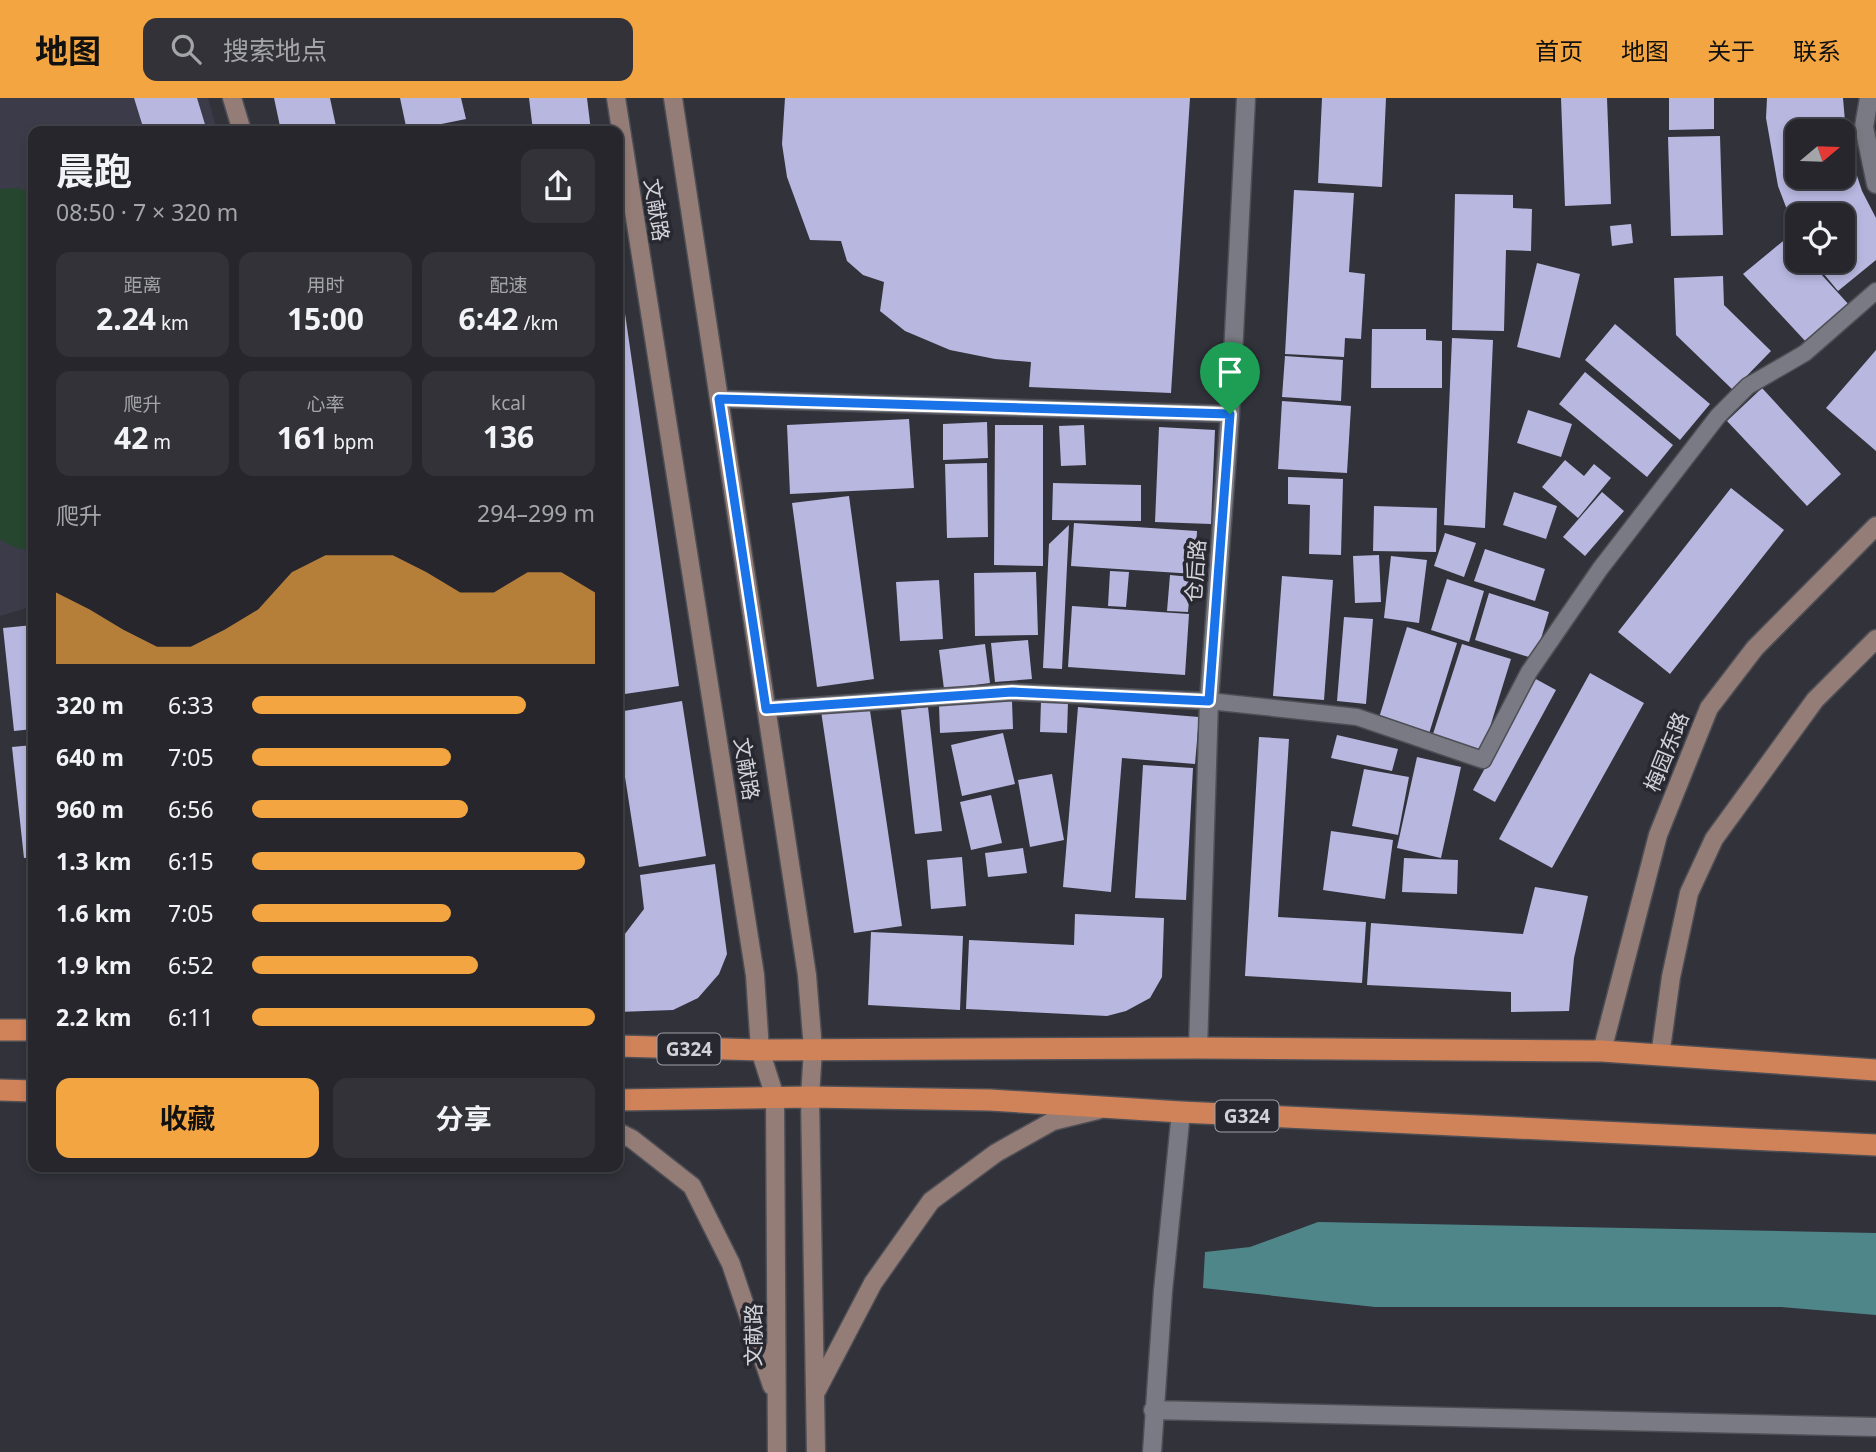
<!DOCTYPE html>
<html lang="zh">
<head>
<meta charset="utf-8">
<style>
	:root { --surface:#26262c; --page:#323238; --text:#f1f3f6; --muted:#a4a5a9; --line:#424348; --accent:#f2a541 }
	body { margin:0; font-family:"Noto Sans","Noto Sans SC",sans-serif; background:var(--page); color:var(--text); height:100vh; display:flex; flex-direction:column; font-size:26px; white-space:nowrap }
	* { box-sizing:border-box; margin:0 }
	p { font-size:23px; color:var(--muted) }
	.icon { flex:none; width:38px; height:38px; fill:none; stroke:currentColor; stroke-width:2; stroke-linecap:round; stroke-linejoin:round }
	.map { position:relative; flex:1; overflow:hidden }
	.panel { position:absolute; left:28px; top:28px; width:595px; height:1046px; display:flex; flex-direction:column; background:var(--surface); border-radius:14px; box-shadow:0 4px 10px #0003,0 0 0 2px var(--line) }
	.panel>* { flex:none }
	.needle { width:46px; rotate:71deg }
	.controls { position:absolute; left:1785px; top:21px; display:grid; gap:14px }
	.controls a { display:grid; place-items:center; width:70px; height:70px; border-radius:14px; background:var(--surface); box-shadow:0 4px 10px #0003,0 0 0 2px var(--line); font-size:35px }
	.pin { position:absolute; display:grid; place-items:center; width:60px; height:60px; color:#fff; margin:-72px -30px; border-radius:50% 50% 50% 0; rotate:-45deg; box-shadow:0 0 7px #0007 }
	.pin .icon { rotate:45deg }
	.round { display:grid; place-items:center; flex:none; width:74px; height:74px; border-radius:14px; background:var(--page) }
	.summary { display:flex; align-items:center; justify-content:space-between; height:119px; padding:0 28px }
	h1 { font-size:38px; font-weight:700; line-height:52px }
	.stats { display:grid; grid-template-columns:repeat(3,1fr); gap:10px; height:119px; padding:7px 28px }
	.stats div { display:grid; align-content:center; border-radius:14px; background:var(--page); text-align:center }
	.stats b { font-size:30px; font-weight:700 }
	.stats small { font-size:19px; font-weight:400 }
	.stats p { font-size:19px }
	.chart { height:196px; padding:14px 28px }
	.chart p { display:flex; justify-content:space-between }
	.chart svg { width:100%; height:126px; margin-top:7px; fill:var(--accent); opacity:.7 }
	.primary-button { display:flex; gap:14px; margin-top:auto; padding:14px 28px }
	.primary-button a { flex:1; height:80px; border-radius:14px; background:var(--accent); color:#111; font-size:28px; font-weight:700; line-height:80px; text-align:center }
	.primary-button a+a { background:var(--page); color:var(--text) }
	ul { padding:0 28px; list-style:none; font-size:23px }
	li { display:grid; grid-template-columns:112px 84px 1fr; align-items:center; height:52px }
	li i { height:18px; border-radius:9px; background:var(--accent) }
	header { display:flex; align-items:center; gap:42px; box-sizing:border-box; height:98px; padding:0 35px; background:var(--accent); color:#111 }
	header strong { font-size:33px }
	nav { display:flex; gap:38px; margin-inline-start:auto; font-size:24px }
	.search { width:490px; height:63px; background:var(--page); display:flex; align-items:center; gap:18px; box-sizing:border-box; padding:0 24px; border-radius:14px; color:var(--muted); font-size:26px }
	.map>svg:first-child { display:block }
	.built { fill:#3b3b4a }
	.green { fill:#26462f }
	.water { fill:#4f868a }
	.building { fill:#b7b7e0; fill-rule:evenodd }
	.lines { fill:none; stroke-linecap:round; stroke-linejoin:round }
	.lane-casing { stroke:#4e4e55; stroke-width:19 }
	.street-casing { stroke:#4e4e55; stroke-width:21 }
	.secondary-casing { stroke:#4e4e55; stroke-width:21 }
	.highway-casing { stroke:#4e4e55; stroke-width:24 }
	.lane { stroke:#7a7a84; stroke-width:16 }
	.street { stroke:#7a7a84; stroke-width:18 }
	.secondary { stroke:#947c77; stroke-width:18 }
	.highway { stroke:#d08259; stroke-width:21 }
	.route-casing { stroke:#fff; stroke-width:14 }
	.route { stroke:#1a73e8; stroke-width:9 }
	.labels { text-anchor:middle; stroke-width:7; stroke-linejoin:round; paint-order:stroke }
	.shield { fill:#282831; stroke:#9f9fa6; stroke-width:2 }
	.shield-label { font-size:19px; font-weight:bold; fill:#d2d2d8 }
	.street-label { font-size:21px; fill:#d2d2d8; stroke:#282831 }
</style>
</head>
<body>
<header>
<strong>地图</strong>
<div class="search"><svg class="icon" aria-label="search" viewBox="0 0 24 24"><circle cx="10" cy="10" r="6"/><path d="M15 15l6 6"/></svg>搜索地点</div>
<nav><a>首页</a><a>地图</a><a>关于</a><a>联系</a></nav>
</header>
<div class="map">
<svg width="1876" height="1354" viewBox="0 0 1876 1354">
	<rect width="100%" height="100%" fill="#32323b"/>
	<!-- built -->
	<path class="built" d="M0,0H208L217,33H33V508L0,518Z"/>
	<!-- green -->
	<path class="green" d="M18,90L33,95V454L11,448L0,441V91Z"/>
	<!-- water -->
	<path class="water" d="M1318,1124L1876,1135V1217L1781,1209H1375L1203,1190L1205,1154L1250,1149Z"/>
	<!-- building -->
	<path class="building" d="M134,0H197L207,33H133L143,29Z
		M274,0H330L337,33H281Z
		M400,0H461L466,21L407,33Z
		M529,0H587L591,33H533Z
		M785,0H1190L1171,295L1029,289L1031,264L995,261L950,252L905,233L880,213L884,184L863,177L847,163L841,143L810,142L787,79L782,46Z
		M1322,0H1386L1382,89L1318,85Z
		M1561,0H1607L1611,106L1565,108Z
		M1669,0H1714V31L1669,32Z
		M1767,0H1843L1847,47L1862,93L1876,120V162L1838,193L1813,163H1843V117H1797V138L1778,88L1766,20ZM1797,33H1843V79H1797Z
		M1720,38L1723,137L1671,138L1668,39Z
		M1294,92L1354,95L1349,174L1365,176L1361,241L1345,240L1344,259L1285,256Z
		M1455,96L1513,97V110L1532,111L1531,153L1506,152L1504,233L1452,232Z
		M1631,126L1633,145L1612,148L1610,128Z
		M1788,139L1797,149V163H1809L1851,209L1807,245L1743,176Z
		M1537,165L1580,176L1560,260L1517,249Z
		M618,167L679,588L618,597Z
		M1723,178L1724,207L1771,253L1733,292L1676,237L1674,180Z
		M1615,226L1710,306L1680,342L1585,262Z
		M1372,231H1426V242L1442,243V290H1371Z
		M1452,240L1493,242L1485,430L1444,427Z
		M1876,252V353L1826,310Z
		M1285,258L1343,262L1341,303L1282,299Z
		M1585,274L1673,347L1647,379L1559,306Z
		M1762,290L1841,376L1807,408L1727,323Z
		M1282,303L1351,308L1347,375L1278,371Z
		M1528,312L1572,326L1561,359L1517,345Z
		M909,321L914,390L790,396L787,327Z
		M987,324L988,360L943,362V326Z
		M995,327H1043V468L994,467Z
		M1084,327L1086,367L1061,368L1059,328Z
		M1159,329L1215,332L1211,426L1155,424Z
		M1565,362L1584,378L1594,366L1611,380L1578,420L1542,389Z
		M987,365L988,439L947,440L945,366Z
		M1288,379L1343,381L1341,457L1309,456L1310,407L1288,406Z
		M1053,385L1141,387V423L1052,422Z
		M1731,390L1784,432L1670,576L1618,534Z
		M1514,394L1557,408L1546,441L1503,427Z
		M1602,394L1624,413L1585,458L1563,439Z
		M849,398L874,581L817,589L792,405Z
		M1374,408L1437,410L1436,454L1373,453Z
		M1074,425L1197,433L1195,476L1071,468Z
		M1069,427L1062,571L1043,570L1049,446Z
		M1445,435L1476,445L1464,479L1434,468Z
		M1485,451L1545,471L1535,503L1474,483Z
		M1379,457L1381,504L1355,505L1353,458Z
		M1391,458L1427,462L1419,525L1384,520Z
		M1110,473L1129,474L1126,509L1108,508Z
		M1036,474L1038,537L975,538L974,475Z
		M1170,477L1191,479L1188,514L1167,513Z
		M1282,478L1333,482L1324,602L1273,598Z
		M1447,481L1484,493L1469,544L1431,532Z
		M939,482L943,541L900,543L896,484Z
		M1489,495L1549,514L1535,561L1475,542Z
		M1072,508L1189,516L1185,577L1068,569Z
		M1344,519L1373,521L1366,606L1337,603Z
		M33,527V631L14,633L3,530Z
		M1407,529L1457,545L1428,639L1378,623Z
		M1028,542L1032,581L995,584L991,545Z
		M985,546L990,585L944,591L939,552Z
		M1462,546L1511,561L1482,655L1432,639Z
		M1590,575L1644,605L1552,770L1499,741Z
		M1534,580L1556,592L1495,704L1473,692Z
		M682,603L706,758L639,769L618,634V614Z
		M1012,603L1013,631L940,635L939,607Z
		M1041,603L1068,604L1067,635L1040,634Z
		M869,606L902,828L854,835L821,613Z
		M928,609L942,733L915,736L901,612Z
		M1078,609L1199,619L1195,666L1122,660L1111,794L1063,789Z
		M1003,635L1015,686L962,698L951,647Z
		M1337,637L1398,651L1392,673L1331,660Z
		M1259,639L1289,641L1278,819L1366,824L1362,885L1245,878Z
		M33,647V759L24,760L12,649Z
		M1417,659L1461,669L1441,760L1397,750Z
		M1143,667L1193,670L1186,802L1135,800Z
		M1364,671L1409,679L1398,737L1352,728Z
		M1052,676L1064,742L1030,749L1018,682Z
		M991,697L1002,745L971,752L960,704Z
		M1331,733L1393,742L1385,801L1323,792Z
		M1023,750L1027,775L988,779L985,755Z
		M962,759L966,808L931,811L927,762Z
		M1404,760L1458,762L1457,796L1402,794Z
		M715,766L727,856L719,876L698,900L673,912L618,914V845L644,811L640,777Z
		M1535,789L1588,798L1574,860L1569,913L1511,914V894L1367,887L1371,825L1523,836Z
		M1075,816L1164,820L1162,879L1150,900L1126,913L1107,918L966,911L969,842L1074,847Z
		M871,834L963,838L960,912L868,907Z"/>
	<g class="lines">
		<!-- lane casing -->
		<g class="lane-casing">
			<path id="lane" d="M719,301L1230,316
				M766,611L1012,594L1209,603L1357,619L1483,662L1529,574L1600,471L1718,318L1748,288L1805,255L1876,193"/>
		</g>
		<!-- street casing -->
		<g class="street-casing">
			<path id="street" d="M1869,0L1864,29L1876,86
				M1198,950L1209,603L1230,316L1246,0
				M1153,1312L1876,1329
				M1152,1354L1163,1193L1181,1014"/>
		</g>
		<!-- secondary casing -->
		<g class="secondary-casing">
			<path id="secondary" d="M232,0L242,33
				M616,0L755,877L760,952L775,999L777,1354
				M673,0L807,877L813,951L810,999L816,1354
				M1602,953L1658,737L1709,610L1755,550L1876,428
				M1660,958L1671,879L1689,795L1714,741L1815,602L1876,541
				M618,1034L632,1041L692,1088L731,1166L772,1288
				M817,1292L873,1185L931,1103L996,1055L1053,1023L1098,1012"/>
		</g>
		<!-- highway casing -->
		<g class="highway-casing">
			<path id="highway" d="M0,932H33
				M618,948L760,952L1198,950L1602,953L1876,972
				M0,992L33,993
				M618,1002L810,999L990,1002L1181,1014L1876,1047"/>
		</g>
		<!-- lane -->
		<use href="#lane" class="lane"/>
		<!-- street -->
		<use href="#street" class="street"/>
		<!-- secondary -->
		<use href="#secondary" class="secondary"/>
		<!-- highway -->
		<use href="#highway" class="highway"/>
	</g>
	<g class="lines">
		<!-- route casing -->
		<g class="route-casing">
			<path id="route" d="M719,301L1230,316L1209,603L1012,594L766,611Z"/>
		</g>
		<!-- route -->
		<use href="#route" class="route"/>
	</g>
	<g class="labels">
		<!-- shield labels -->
		<g class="shield">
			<rect x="657.5" y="935.5" width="63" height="31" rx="5"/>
			<rect x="1215.5" y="1002.5" width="63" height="31" rx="5"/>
		</g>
		<g class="shield-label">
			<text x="689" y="958">G324</text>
			<text x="1247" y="1025">G324</text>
		</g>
		<!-- street labels -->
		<g class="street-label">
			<text transform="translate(656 112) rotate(81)" y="7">文献路</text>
			<text transform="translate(1196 473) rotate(-86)" y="7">仓后路</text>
			<text transform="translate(1667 654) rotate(-68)" y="7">梅园东路</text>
			<text transform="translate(746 671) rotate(81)" y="7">文献路</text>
			<text transform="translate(754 1237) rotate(-90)" y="7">文献路</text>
		</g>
	</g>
</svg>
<div class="controls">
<a><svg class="needle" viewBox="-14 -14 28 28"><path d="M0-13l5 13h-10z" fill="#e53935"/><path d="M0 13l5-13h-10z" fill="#a4a5a9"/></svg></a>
<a><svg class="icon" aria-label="locate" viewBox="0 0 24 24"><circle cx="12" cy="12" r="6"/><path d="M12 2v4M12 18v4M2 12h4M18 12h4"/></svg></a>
</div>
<div class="pin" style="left:1230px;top:316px;background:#1e9e55"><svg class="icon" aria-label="arrive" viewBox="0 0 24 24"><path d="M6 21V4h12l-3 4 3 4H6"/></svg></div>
<section class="panel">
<div class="summary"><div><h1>晨跑</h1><p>08:50 · 7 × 320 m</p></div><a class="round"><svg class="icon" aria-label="share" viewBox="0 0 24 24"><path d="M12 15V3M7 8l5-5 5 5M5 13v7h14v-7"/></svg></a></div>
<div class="stats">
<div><p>距离</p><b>2.24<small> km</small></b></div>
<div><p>用时</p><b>15:00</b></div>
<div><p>配速</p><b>6:42<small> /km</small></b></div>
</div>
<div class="stats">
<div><p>爬升</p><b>42<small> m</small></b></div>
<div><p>心率</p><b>161<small> bpm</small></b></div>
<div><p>kcal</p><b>136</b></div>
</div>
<div class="chart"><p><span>爬升</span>294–299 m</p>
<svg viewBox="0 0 160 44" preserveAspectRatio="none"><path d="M0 44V19L10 25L20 32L30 38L40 38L50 32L60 25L70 12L80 6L90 6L100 6L110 12L120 19L130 19L140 12L150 12L160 19V44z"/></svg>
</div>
<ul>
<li><b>320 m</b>6:33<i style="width:80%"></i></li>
<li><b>640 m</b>7:05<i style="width:58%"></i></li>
<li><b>960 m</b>6:56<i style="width:63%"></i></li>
<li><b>1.3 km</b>6:15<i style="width:97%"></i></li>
<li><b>1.6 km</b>7:05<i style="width:58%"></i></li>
<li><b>1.9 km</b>6:52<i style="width:66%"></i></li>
<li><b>2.2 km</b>6:11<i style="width:100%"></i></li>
</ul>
<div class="primary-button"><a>收藏</a><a>分享</a></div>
</section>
</div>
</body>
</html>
